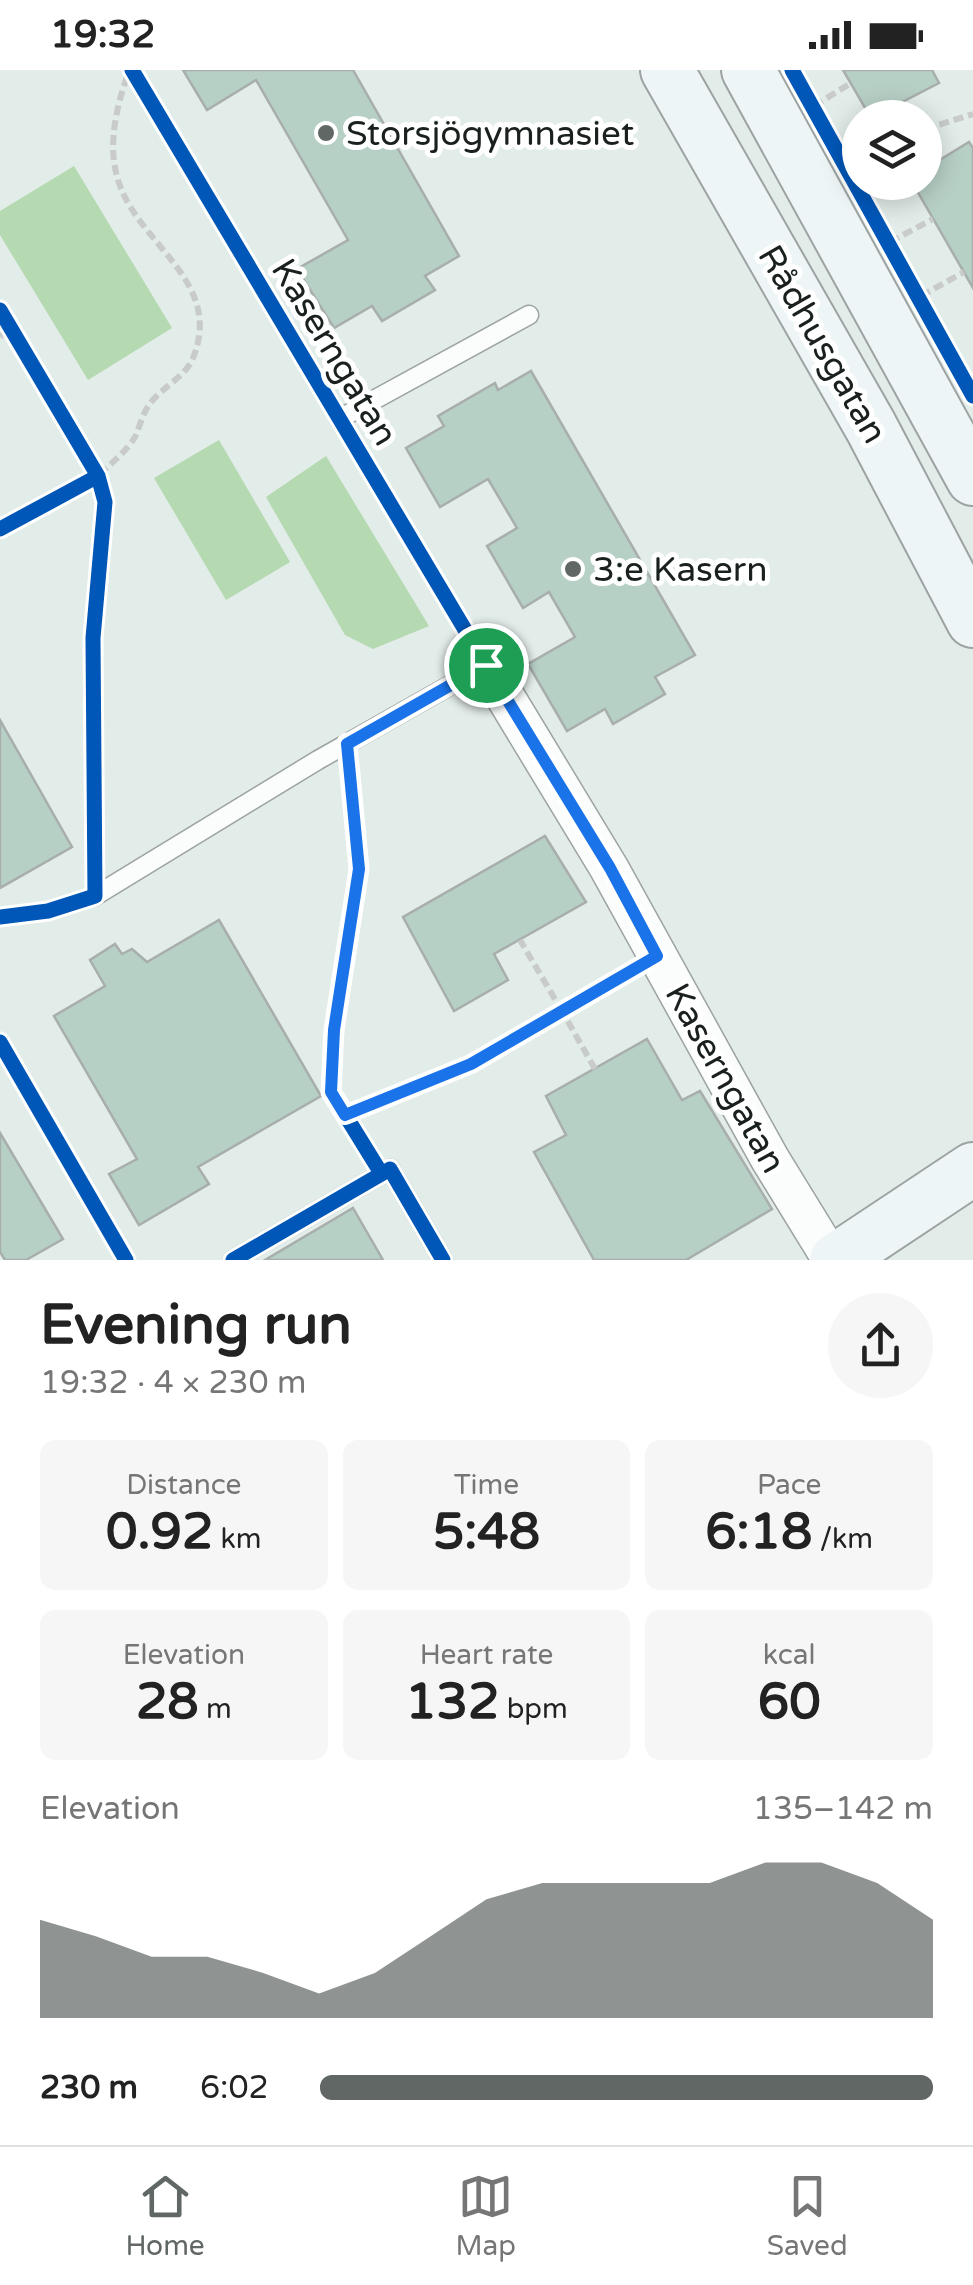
<!DOCTYPE html>
<html lang="en">
<head>
<meta charset="utf-8">
<style>
	:root { --surface:#fff; --page:#f6f6f6; --text:#222; --muted:#767676; --line:#e0e0e0; --accent:#606765 }
	body { margin:0; font-family:"Varela Round",sans-serif; background:var(--page); color:var(--text); height:100vh; display:flex; flex-direction:column; font-size:38px; white-space:nowrap }
	* { box-sizing:border-box; margin:0 }
	p { font-size:32px; color:var(--muted) }
	.icon { flex:none; width:55px; height:55px; fill:none; stroke:currentColor; stroke-width:2; stroke-linecap:round; stroke-linejoin:round }
	.map { position:relative; height:1190px; overflow:hidden }
	.side { display:flex; flex-direction:column; background:var(--surface); flex:1 }
	.side>* { flex:none }
	.controls { position:absolute; left:842px; top:30px; display:grid; gap:20px }
	.controls a { display:grid; place-items:center; width:100px; height:100px; border-radius:50%; background:var(--surface); box-shadow:0 5px 25px #0003; font-size:50px }
	.pin { position:absolute; display:grid; place-items:center; width:85px; height:85px; color:#fff; margin:-42px; border:5px solid #fff; border-radius:50%; box-shadow:0 2px 10px #0007 }
	.round { display:grid; place-items:center; flex:none; width:105px; height:105px; border-radius:52px; background:var(--page) }
	.summary { display:flex; align-items:center; justify-content:space-between; height:170px; padding:0 40px }
	h1 { font-size:55px; font-weight:700; line-height:75px }
	.figures { display:grid; grid-template-columns:repeat(3,1fr); gap:15px; height:170px; padding:10px 40px }
	.figures div { display:grid; align-content:center; border-radius:15px; background:var(--page); text-align:center }
	.figures b { font-size:50px; font-weight:700 }
	.figures small { font-size:28px; font-weight:400 }
	.figures p { font-size:28px }
	.chart { height:280px; padding:20px 40px }
	.chart p { display:flex; justify-content:space-between }
	.chart svg { width:100%; height:180px; margin-top:10px; fill:var(--accent); opacity:.7 }
	ul { padding:0 40px; list-style:none; font-size:32px }
	li { display:grid; grid-template-columns:160px 120px 1fr; align-items:center; height:75px }
	li i { height:25px; border-radius:12px; background:var(--accent) }
	.status { display:flex; justify-content:space-between; align-items:center; height:70px; padding:0 50px; background:var(--surface); direction:ltr }
	.status svg { height:28px; fill:currentColor }
	.dock { display:flex; justify-content:space-around; align-items:center; height:140px; border-top:2px solid var(--line); background:var(--surface); font-size:28px; color:var(--muted) }
	.dock a { display:grid; justify-items:center; gap:5px }
	.dock .current { color:var(--accent) }
	.map>svg:first-child { display:block }
	.green { fill:#b5d9b0 }
	.building { fill:#b7d0c5; stroke:#a8aeac; stroke-width:2.5 }
	.lines { fill:none; stroke-linecap:round; stroke-linejoin:round }
	.lane-casing { stroke:#9da3a2; stroke-width:21 }
	.street-casing { stroke:#9da3a2; stroke-width:41 }
	.secondary-casing { stroke:#9da3a2; stroke-width:56 }
	.path { stroke:#c8cbca; stroke-width:6; stroke-dasharray:10 5; stroke-linecap:butt }
	.lane { stroke:#fbfcfc; stroke-width:18 }
	.street { stroke:#fbfcfc; stroke-width:38 }
	.secondary { stroke:#eef5f6; stroke-width:52 }
	.cycleway-casing { stroke:#fff; stroke-width:21 }
	.cycleway { stroke:#0057b8; stroke-width:15 }
	.route-casing { stroke:#fff; stroke-width:20 }
	.route { stroke:#1a73e8; stroke-width:12 }
	.poi-dot { fill:#606765; stroke:#fff; stroke-width:4 }
	.labels { text-anchor:middle; stroke-width:10; stroke-linejoin:round; paint-order:stroke }
	.poi-label { font-size:35px; fill:#1a201e; stroke:#fff; text-anchor:start }
	.street-label { font-size:35px; fill:#1a201e; stroke:#fff }
</style>
</head>
<body>
<div class="status"><b>19:32</b><svg viewBox="0 0 49 12"><path d="M0 12V9h3v3zM5 12V6h3v6zM10 12V3h3v9zM15 12V0h3v12zM26 1h20v11H26zM47 4h2v5h-2z"/></svg></div>
<div class="map">
<svg width="973" height="1190" viewBox="0 0 973 1190">
	<rect width="100%" height="100%" fill="#e2ece9"/>
	<!-- green -->
	<path class="green" d="M74,96L172,258L88,310L0,165V141Z
		M219,370L290,492L226,530L154,408Z
		M326,386L429,556L373,579L345,565L266,427Z"/>
	<!-- building -->
	<path class="building" d="M183,0H353L459,186L425,206L435,220L382,251L372,236L334,258L297,199L348,170L256,10L207,40Z
		M843,0H932L939,13L871,48Z
		M969,72L973,78V218L912,112H925V99Z
		M531,301L695,585L655,607L665,624L613,654L605,639L567,661L528,594L575,567L549,522L523,538L487,476L517,458L488,409L440,437L406,378L444,356L438,346L495,313L498,320Z
		M0,650L72,777L0,818Z
		M545,766L586,832L494,884L508,910L454,941L403,847Z
		M219,850L321,1026L198,1097L209,1114L139,1155L109,1104L137,1089L54,946L105,916L90,890L115,874L122,884L132,879L147,892Z
		M647,969L682,1030L700,1021L772,1139L686,1190H594L534,1082L566,1065L546,1026Z
		M0,1063L63,1169L26,1190H5L0,1182Z
		M353,1138L383,1190H265Z"/>
	<g class="lines">
		<!-- lane casing -->
		<g class="lane-casing">
			<path id="lane" d="M341,348L529,245
				M95,826L318,690L486,595
				M233,1190L390,1099L443,1190"/>
		</g>
		<!-- street casing -->
		<g class="street-casing">
			<path id="street" d="M486,595L609,798L770,1089L832,1190"/>
		</g>
		<!-- secondary casing -->
		<g class="secondary-casing">
			<path id="secondary" d="M667,0L871,357L973,551
				M748,0L973,409
				M836,1190L973,1099"/>
		</g>
		<!-- path -->
		<path class="path" d="M814,36L851,13
			M925,59L973,44
			M843,84L860,79
			M890,172L933,149
			M921,226L964,202
			M0,240L98,406C110,394 127,381 135,367C139,358 142,347 147,338C158,319 186,307 193,288C224,211 140,176 119,113C106,75 117,36 129,0
			M0,266L11,260
			M350,699L359,799L334,960L331,1022L369,1084
			M595,999L562,941L630,902
			M345,1045L471,994L562,941L520,870"/>
		<!-- lane -->
		<use href="#lane" class="lane"/>
		<!-- street -->
		<use href="#street" class="street"/>
		<!-- secondary -->
		<use href="#secondary" class="secondary"/>
		<!-- cycleway casing -->
		<g class="cycleway-casing">
			<path id="cycleway" d="M132,0L486,595
				M792,0L973,326
				M0,240L98,406
				M0,459L98,406L105,432L93,568L95,826L48,841L0,847
				M347,673L359,799L334,960L331,1022L381,1103
				M0,972L126,1190
				M233,1190L390,1099L443,1190"/>
		</g>
		<!-- cycleway -->
		<use href="#cycleway" class="cycleway"/>
	</g>
	<g class="lines">
		<!-- route casing -->
		<g class="route-casing">
			<path id="route" d="M486,595L610,798L657,886L471,994L345,1045L331,1022L334,960L359,799L347,674Z"/>
		</g>
		<!-- route -->
		<use href="#route" class="route"/>
	</g>
	<!-- markers -->
	<g class="poi-dot">
		<circle cx="326" cy="63" r="10"/>
		<circle cx="573" cy="499" r="10"/>
	</g>
	<g class="labels">
		<!-- poi labels -->
		<g class="poi-label">
			<text x="346" y="75">Storsjögymnasiet</text>
			<text x="593" y="511">3:e Kasern</text>
		</g>
		<!-- street labels -->
		<g class="street-label">
			<text transform="translate(823 274) rotate(60)" y="12">Rådhusgatan</text>
			<text transform="translate(335 282) rotate(59)" y="12">Kaserngatan</text>
			<text transform="translate(726 1008) rotate(61)" y="12">Kaserngatan</text>
		</g>
	</g>
</svg>
<div class="controls">
<a><svg class="icon" aria-label="layers" viewBox="0 0 24 24"><path d="M12 4l9 5-9 5-9-5zM3 14l9 5 9-5"/></svg></a>
</div>
<div class="pin" style="left:486px;top:595px;background:#1e9e55"><svg class="icon" aria-label="arrive" viewBox="0 0 24 24"><path d="M6 21V4h12l-3 4 3 4H6"/></svg></div>
</div>
<section class="side">
<div class="summary"><div><h1>Evening run</h1><p>19:32 · 4 × 230 m</p></div><a class="round"><svg class="icon" aria-label="share" viewBox="0 0 24 24"><path d="M12 15V3M7 8l5-5 5 5M5 13v7h14v-7"/></svg></a></div>
<div class="figures">
<div><p>Distance</p><b>0.92<small> km</small></b></div>
<div><p>Time</p><b>5:48</b></div>
<div><p>Pace</p><b>6:18<small> /km</small></b></div>
</div>
<div class="figures">
<div><p>Elevation</p><b>28<small> m</small></b></div>
<div><p>Heart rate</p><b>132<small> bpm</small></b></div>
<div><p>kcal</p><b>60</b></div>
</div>
<div class="chart"><p><span>Elevation</span>135–142 m</p>
<svg viewBox="0 0 160 44" preserveAspectRatio="none"><path d="M0 44V20L10 24L20 29L30 29L40 33L50 38L60 33L70 24L80 15L90 11L100 11L110 11L120 11L130 6L140 6L150 11L160 20V44z"/></svg>
</div>
<ul>
<li><b>230 m</b>6:02<i style="width:100%"></i></li>
</ul>
</section>
<nav class="dock">
<a class="current"><svg class="icon" aria-label="home" viewBox="0 0 24 24"><path d="M3 11l9-7 9 7M6 9v11h12V9"/></svg>Home</a>
<a><svg class="icon" aria-label="map" viewBox="0 0 24 24"><path d="M3 6l6-2 6 2 6-2v14l-6 2-6-2-6 2zM9 4v14M15 6v14"/></svg>Map</a>
<a><svg class="icon" aria-label="saved" viewBox="0 0 24 24"><path d="M7 4h10v16l-5-4-5 4z"/></svg>Saved</a>
</nav>
</body>
</html>
